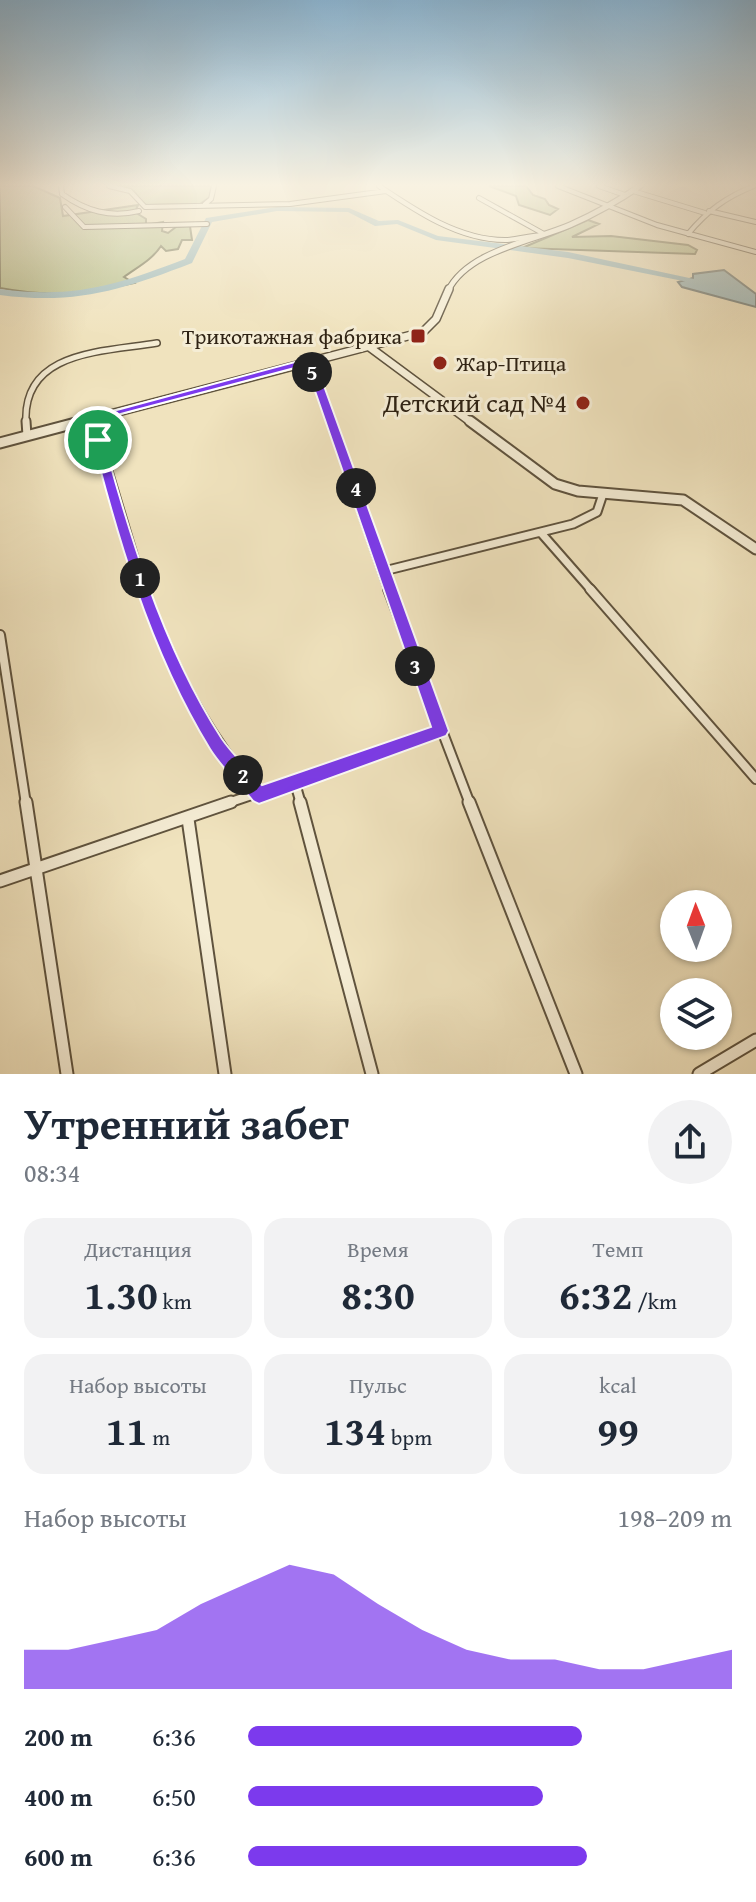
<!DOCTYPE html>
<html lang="ru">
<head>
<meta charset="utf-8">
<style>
	:root { --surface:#fff; --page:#f2f2f3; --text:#1f2937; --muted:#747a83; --accent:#7c3aed }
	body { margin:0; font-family:"Gentium Book Plus",serif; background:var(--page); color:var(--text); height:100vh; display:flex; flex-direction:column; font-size:30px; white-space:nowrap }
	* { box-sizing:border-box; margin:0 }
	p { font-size:26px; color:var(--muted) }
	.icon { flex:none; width:44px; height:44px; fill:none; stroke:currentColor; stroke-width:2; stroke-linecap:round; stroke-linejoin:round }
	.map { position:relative; height:1074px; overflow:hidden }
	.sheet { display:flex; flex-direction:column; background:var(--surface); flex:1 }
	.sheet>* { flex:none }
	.needle { width:52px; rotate:359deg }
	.tools { position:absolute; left:660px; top:890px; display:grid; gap:16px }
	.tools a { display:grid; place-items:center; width:72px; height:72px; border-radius:50%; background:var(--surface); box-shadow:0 2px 6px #0004; font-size:40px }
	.pin { position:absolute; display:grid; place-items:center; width:68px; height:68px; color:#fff; margin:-34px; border:4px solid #fff; border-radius:50%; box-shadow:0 2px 8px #0007 }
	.km { position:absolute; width:40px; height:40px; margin:-20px; border-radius:50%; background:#222; color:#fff; font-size:22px; line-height:40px; text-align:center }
	.round { display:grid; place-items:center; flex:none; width:84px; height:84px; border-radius:42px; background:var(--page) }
	.head { display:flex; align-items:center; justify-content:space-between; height:136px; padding:0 24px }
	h1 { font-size:44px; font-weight:700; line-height:60px }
	.stats { display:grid; grid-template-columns:repeat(3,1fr); gap:12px; height:136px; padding:8px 24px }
	.stats div { display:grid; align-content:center; border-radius:20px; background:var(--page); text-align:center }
	.stats b { font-size:40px; font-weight:700 }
	.stats small { font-size:22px; font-weight:400 }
	.stats p { font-size:22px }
	.chart { height:224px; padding:16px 24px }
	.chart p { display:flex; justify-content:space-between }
	.chart svg { width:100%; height:144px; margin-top:8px; fill:var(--accent); opacity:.7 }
	ul { padding:0 24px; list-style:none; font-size:26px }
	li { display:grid; grid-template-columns:128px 96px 1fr; align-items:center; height:60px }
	li i { height:20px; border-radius:10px; background:var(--accent) }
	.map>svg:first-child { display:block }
	.green { fill:#bcc390; stroke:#767352; stroke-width:2 }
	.water { fill:#a0bbbc; stroke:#737e79; stroke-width:2 }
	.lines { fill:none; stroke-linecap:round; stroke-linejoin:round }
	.river { fill:#a0bbbc; fill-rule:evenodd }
	.minor-far4-casing { stroke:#5f533e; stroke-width:6 }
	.minor-far3-casing { stroke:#5f533e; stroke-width:8 }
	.minor-far2-casing { stroke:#5f533e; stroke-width:11 }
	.minor-far1-casing { stroke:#5f533e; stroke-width:12 }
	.minor-casing { stroke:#5f533e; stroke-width:15 }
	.tertiary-far2-casing { stroke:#5f533e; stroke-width:7 }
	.tertiary-far1-casing { stroke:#5f533e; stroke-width:10 }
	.tertiary-casing { stroke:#5f533e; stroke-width:13 }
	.minor-far4 { stroke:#f5edd5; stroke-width:4 }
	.minor-far3 { stroke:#f5edd5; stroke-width:5 }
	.minor-far2 { stroke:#f5edd5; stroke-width:7 }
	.minor-far1 { stroke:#f5edd5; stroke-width:8 }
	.minor { stroke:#f5edd5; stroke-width:11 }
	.tertiary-far2 { stroke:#f5edd5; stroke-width:5 }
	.tertiary-far1 { stroke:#f5edd5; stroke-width:7 }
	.tertiary { stroke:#f5edd5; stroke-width:9 }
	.route { fill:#7c3aed; stroke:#fff; stroke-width:2; fill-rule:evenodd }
	.poi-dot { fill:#8f2418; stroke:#f5edd5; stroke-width:3 }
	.labels { text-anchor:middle; stroke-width:6; stroke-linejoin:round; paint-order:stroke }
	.far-poi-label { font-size:22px; fill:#2f2314; stroke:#f5edd5; text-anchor:end }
	.poi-label { font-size:26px; fill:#2f2314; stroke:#f5edd5; text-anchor:end }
</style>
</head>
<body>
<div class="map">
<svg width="756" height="1074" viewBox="0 0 756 1074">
	<rect width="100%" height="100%" fill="#f0e3be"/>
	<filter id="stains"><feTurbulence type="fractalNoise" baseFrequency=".0025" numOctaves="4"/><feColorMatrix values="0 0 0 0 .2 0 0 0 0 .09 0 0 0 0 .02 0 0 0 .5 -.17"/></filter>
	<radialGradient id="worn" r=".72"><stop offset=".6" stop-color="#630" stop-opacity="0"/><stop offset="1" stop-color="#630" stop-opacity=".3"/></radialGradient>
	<!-- green -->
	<path class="green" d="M0,186H33L60,198L63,216L138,205L135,212L146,219V225L163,222L162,231L168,233L176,227L190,226L192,240H182L178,249L166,251L161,246C152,260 136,268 124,277L134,283C82,294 53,298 0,288Z
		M120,186H211L210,197L200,204L144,205L134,191Z
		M489,186H526L533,195L545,199L549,205L558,209L550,215L519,205L516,196Z
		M588,220L599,224L572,237L611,236L688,245L697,250L695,254L522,248Z"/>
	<!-- water -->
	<path class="water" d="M724,270L756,294V307L682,287L678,282L693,278V274Z"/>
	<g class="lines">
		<!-- river -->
		<path class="river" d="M277,207L349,208L379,221L398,220L438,236L568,252L708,282L703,285L568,258L436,240L397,224L375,226L348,212L277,211L212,222L192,263C122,290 76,305 0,295V289C74,299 117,285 185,259L206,218Z"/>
		<!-- minor-far4 casing -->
		<g class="minor-far4-casing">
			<path id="minor-far4" d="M61,186L62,194C86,211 110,218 139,211
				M109,186L130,191L145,207L290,204L386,191
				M379,186C416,211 459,240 505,240C518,240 530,235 543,235
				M558,186L657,225L756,252
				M599,186L625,195
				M633,191L705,213
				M479,198L544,234
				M205,204L211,199L214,186
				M65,207L84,227L207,224
				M709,211L756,222
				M688,234C707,211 726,197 754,186"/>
		</g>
		<!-- minor-far3 casing -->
		<g class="minor-far3-casing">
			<path id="minor-far3" d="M310,361L331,423
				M92,418L93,423
				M26,423C22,350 104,352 157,343"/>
		</g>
		<!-- minor-far2 casing -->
		<g class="minor-far2-casing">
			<path id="minor-far2" d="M26,421L27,436
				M93,421L144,591
				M331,421L389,591
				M542,534L592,591
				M384,571L573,524L597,512L603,494"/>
		</g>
		<!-- minor-far1 casing -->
		<g class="minor-far1-casing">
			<path id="minor-far1" d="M143,589C175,671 202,728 259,795
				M388,589L470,804
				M590,589L756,779
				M0,635L26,804
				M295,783L301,804
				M225,804L440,731"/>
		</g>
		<!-- minor casing -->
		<g class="minor-casing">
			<path id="minor" d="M26,802L67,1074
				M300,802L372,1074
				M469,802L576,1074
				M188,819L225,1074
				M0,881L231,802
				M699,1074L756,1040"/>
		</g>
		<!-- tertiary-far2 casing -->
		<g class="tertiary-far2-casing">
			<path id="tertiary-far2" d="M448,291C467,251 533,241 570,225C595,214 618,201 640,186"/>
		</g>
		<!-- tertiary-far1 casing -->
		<g class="tertiary-far1-casing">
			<path id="tertiary-far1" d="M368,346L472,423
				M76,423L423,332L436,319L449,289"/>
		</g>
		<!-- tertiary casing -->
		<g class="tertiary-casing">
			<path id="tertiary" d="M470,421L555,484L578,491L683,500L756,549
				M0,443L83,421"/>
		</g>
		<!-- minor-far4 -->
		<use href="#minor-far4" class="minor-far4"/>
		<!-- minor-far3 -->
		<use href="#minor-far3" class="minor-far3"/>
		<!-- minor-far2 -->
		<use href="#minor-far2" class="minor-far2"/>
		<!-- minor-far1 -->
		<use href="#minor-far1" class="minor-far1"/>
		<!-- minor -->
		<use href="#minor" class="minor"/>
		<!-- tertiary-far2 -->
		<use href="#tertiary-far2" class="tertiary-far2"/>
		<!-- tertiary-far1 -->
		<use href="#tertiary-far1" class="tertiary-far1"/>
		<!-- tertiary -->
		<use href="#tertiary" class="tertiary"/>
	</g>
	<!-- sky -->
	<linearGradient id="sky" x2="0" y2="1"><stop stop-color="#8bb7d6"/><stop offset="0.55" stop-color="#f8f2e2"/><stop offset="1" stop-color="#f8f2e2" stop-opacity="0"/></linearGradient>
	<rect width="756" height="336" fill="url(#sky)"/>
	<!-- route -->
	<path class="route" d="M306,359L315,361L449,731L446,736L259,804L253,801C239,784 222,768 210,749C149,650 115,530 87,418ZM306,365L431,727L262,785C249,770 233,755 222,739C161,645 127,527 98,420Z"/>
	<!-- markers -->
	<g class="poi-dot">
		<rect x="410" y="328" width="16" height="16" rx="4"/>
		<circle cx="440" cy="363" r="8"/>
		<circle cx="583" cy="403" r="8"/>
	</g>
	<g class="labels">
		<!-- far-poi labels -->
		<g class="far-poi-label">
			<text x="402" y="344">Трикотажная фабрика</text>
			<text x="456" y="371" text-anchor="start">Жар-Птица</text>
		</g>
		<!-- poi labels -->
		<g class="poi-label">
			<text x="567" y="412">Детский сад №4</text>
		</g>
	</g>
	<rect width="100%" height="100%" filter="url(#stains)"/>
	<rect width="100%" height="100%" fill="url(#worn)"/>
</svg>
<div class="tools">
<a><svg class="needle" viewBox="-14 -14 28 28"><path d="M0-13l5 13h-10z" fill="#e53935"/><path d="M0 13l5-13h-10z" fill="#747a83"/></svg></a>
<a><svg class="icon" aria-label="layers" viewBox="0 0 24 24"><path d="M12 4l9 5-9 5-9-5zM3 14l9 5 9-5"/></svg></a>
</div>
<div class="pin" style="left:98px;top:440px;background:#1e9e55"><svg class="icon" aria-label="arrive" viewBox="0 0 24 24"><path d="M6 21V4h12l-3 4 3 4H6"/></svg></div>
<b class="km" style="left:140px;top:578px">1</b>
<b class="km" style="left:243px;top:775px">2</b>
<b class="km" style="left:415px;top:666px">3</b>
<b class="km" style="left:356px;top:488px">4</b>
<b class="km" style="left:312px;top:372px">5</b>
</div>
<section class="sheet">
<div class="head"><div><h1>Утренний забег</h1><p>08:34</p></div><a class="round"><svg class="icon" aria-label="share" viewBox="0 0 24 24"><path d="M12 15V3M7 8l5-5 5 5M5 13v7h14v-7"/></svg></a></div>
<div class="stats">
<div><p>Дистанция</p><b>1.30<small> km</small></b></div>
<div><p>Время</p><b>8:30</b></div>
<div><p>Темп</p><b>6:32<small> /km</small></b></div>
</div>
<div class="stats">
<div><p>Набор высоты</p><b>11<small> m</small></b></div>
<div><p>Пульс</p><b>134<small> bpm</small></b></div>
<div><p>kcal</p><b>99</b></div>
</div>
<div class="chart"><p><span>Набор высоты</span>198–209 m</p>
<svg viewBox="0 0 160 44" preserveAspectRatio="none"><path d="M0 44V32L10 32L20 29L30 26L40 18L50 12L60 6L70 9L80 18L90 26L100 32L110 35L120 35L130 38L140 38L150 35L160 32V44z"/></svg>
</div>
<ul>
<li><b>200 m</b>6:36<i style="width:69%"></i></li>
<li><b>400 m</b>6:50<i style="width:61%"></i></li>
<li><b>600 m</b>6:36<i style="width:70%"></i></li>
</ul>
</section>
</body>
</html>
